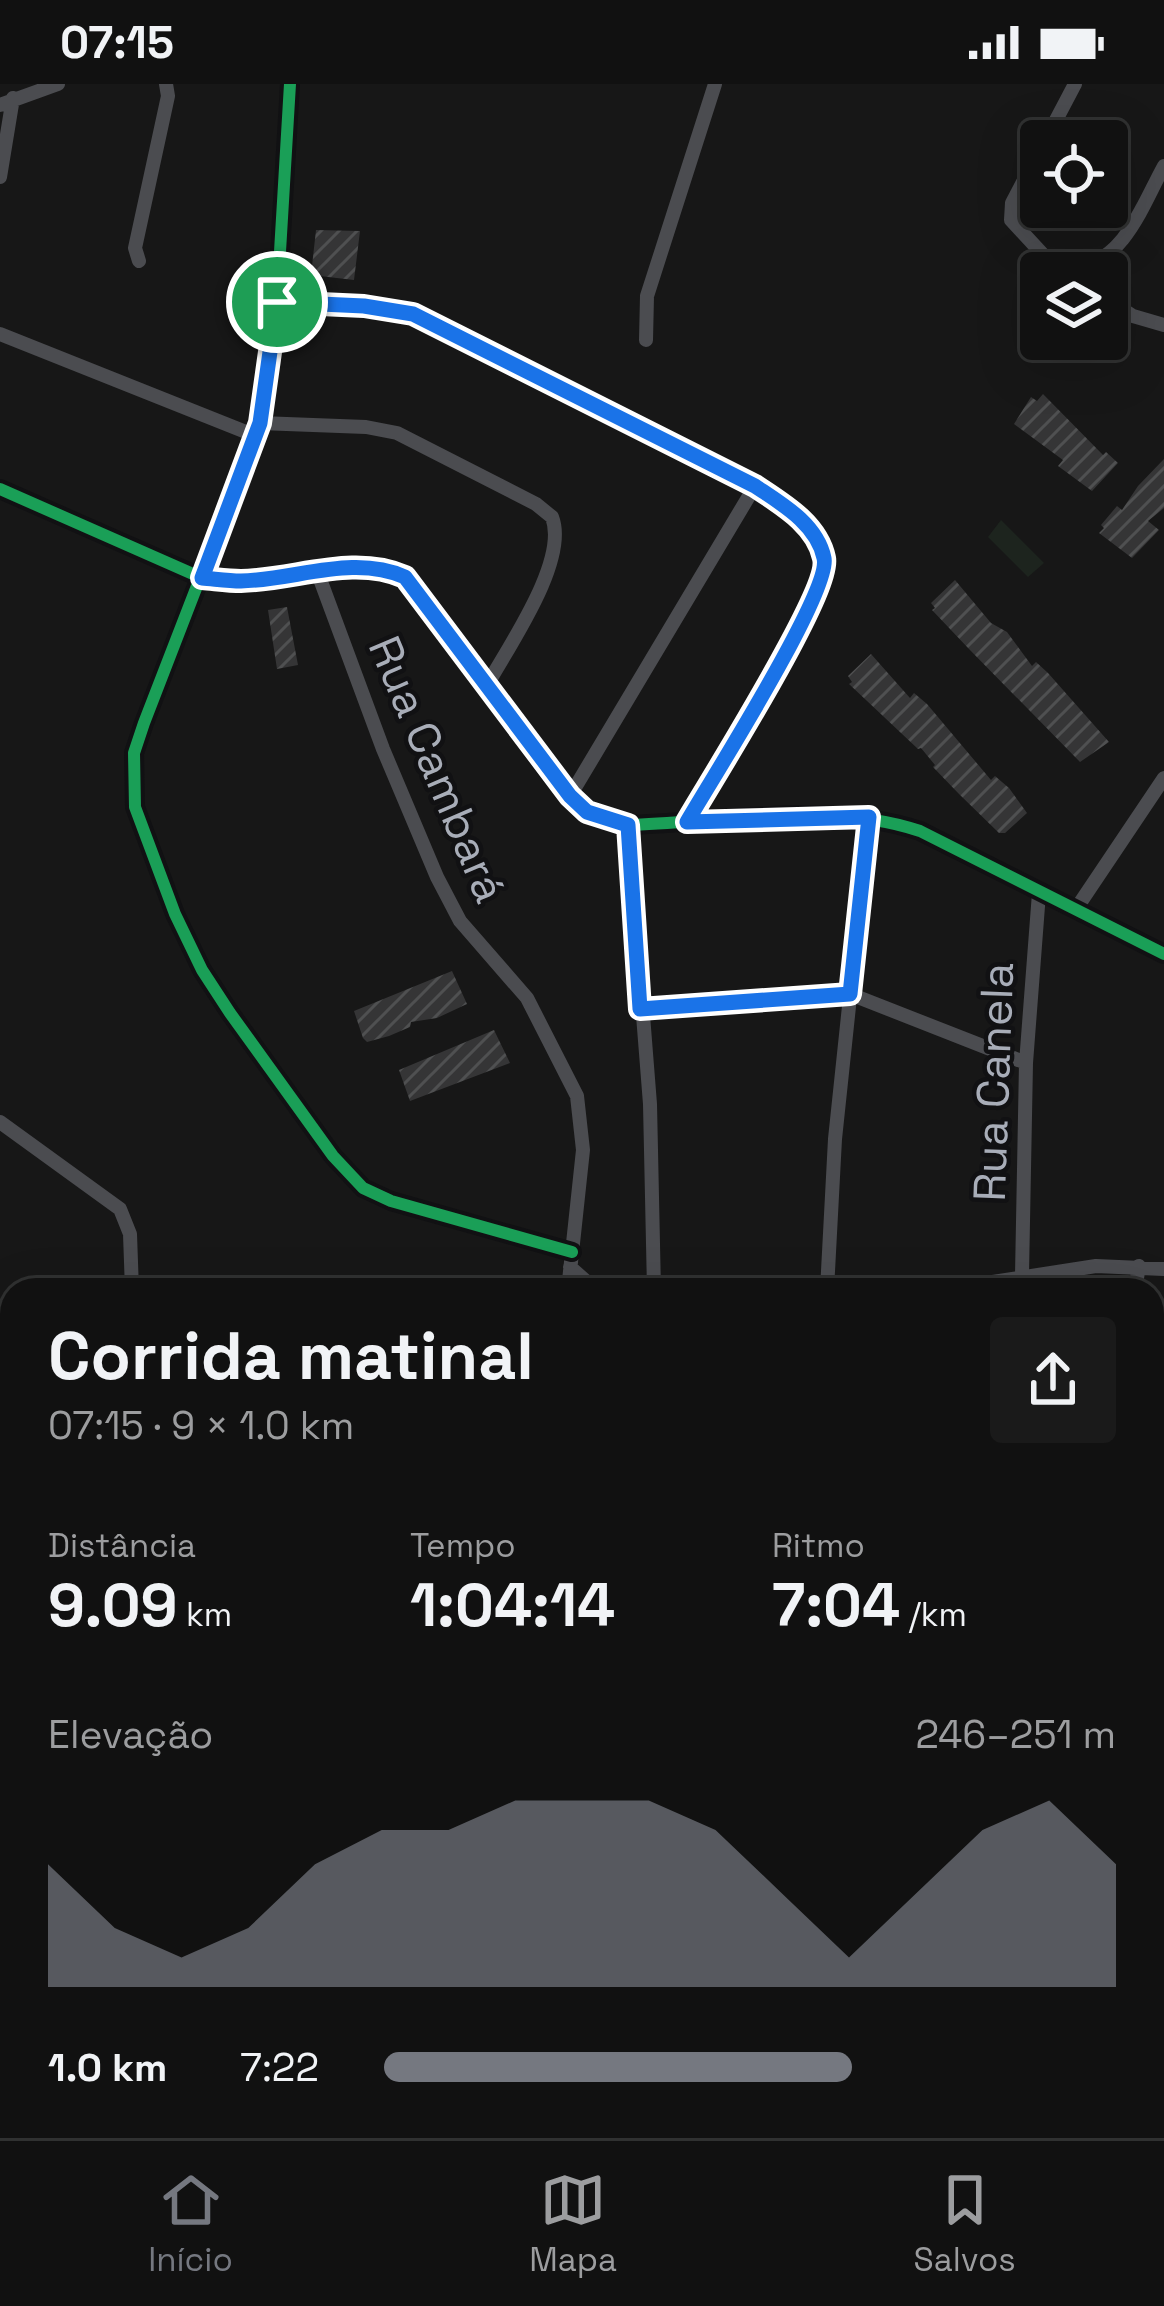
<!DOCTYPE html>
<html lang="pt">
<head>
<meta charset="utf-8">
<style>
	:root { --surface:#111; --page:#1a1a1a; --text:#f1f3f6; --muted:#9c9d9f; --line:#303131; --accent:#757880 }
	body { margin:0; font-family:"Space Grotesk",sans-serif; background:var(--page); color:var(--text); height:100vh; display:flex; flex-direction:column; font-size:45px; white-space:nowrap }
	* { box-sizing:border-box; margin:0 }
	p { font-size:39px; color:var(--muted) }
	.icon { flex:none; width:66px; height:66px; fill:none; stroke:currentColor; stroke-width:2; stroke-linecap:round; stroke-linejoin:round }
	.map { position:relative; flex:1; overflow:hidden }
	.panel { position:absolute; left:0px; top:1194px; width:1164px; height:861px; display:flex; flex-direction:column; background:var(--surface); border-radius:36px 36px 0 0; box-shadow:0 12px 48px #0002,0 0 0 3px var(--line) }
	.panel>* { flex:none }
	.controls { position:absolute; left:1020px; top:36px; display:grid; gap:24px }
	.controls a { display:grid; place-items:center; width:108px; height:108px; border-radius:12px; background:var(--surface); box-shadow:0 12px 48px #0002,0 0 0 3px var(--line); font-size:60px }
	.pin { position:absolute; display:grid; place-items:center; width:102px; height:102px; color:#fff; margin:-51px; border:6px solid #fff; border-radius:50%; box-shadow:0 3px 12px #0007 }
	.round { display:grid; place-items:center; flex:none; width:126px; height:126px; border-radius:12px; background:var(--page) }
	.head { display:flex; align-items:center; justify-content:space-between; height:204px; padding:0 48px }
	h1 { font-size:66px; font-weight:600; line-height:90px }
	.metrics { display:grid; grid-template-columns:repeat(3,1fr); gap:18px; height:204px; padding:12px 48px }
	.metrics div { display:grid; align-content:center }
	.metrics b { font-size:60px; font-weight:600 }
	.metrics small { font-size:33px; font-weight:400 }
	.metrics p { font-size:33px }
	.chart { height:336px; padding:24px 48px }
	.chart p { display:flex; justify-content:space-between }
	.chart svg { width:100%; height:216px; margin-top:12px; fill:var(--accent); opacity:.7 }
	ul { padding:0 48px; list-style:none; font-size:39px }
	li { display:grid; grid-template-columns:192px 144px 1fr; align-items:center; height:90px }
	li i { height:30px; border-radius:15px; background:var(--accent) }
	.status { display:flex; justify-content:space-between; align-items:center; height:84px; padding:0 60px; background:var(--surface); direction:ltr }
	.status svg { height:33px; fill:currentColor }
	.tab-bar { display:flex; justify-content:space-around; align-items:center; height:168px; border-top:3px solid var(--line); background:var(--surface); font-size:33px; color:var(--muted) }
	.tab-bar a { display:grid; justify-items:center; gap:6px }
	.tab-bar .active { color:var(--accent) }
	.map>svg:first-child { display:block }
	.pitch { fill:#1d241e }
	.lines { fill:none; stroke-linecap:round; stroke-linejoin:round }
	.stream { stroke:#2a3239; stroke-width:4.5 }
	.building { fill:url(#building-hatch) }
	.minor { stroke:#4b4c50; stroke-width:14 }
	.cycleway-casing { stroke:#111113; stroke-width:20 }
	.cycleway { stroke:#1a9f57; stroke-width:12 }
	.route-casing { stroke:#fff; stroke-width:24 }
	.route { stroke:#1a73e8; stroke-width:15 }
	.labels { text-anchor:middle; stroke-width:9; stroke-linejoin:round; paint-order:stroke }
	.street-label { font-size:45px; fill:#a8adb8; stroke:#111113 }
</style>
</head>
<body>
<div class="status"><b>07:15</b><svg viewBox="0 0 49 12"><path d="M0 12V9h3v3zM5 12V6h3v6zM10 12V3h3v9zM15 12V0h3v12zM26 1h20v11H26zM47 4h2v5h-2z"/></svg></div>
<div class="map">
<svg width="1164" height="2054" viewBox="0 0 1164 2054">
	<defs>
		<pattern id="building-hatch" width="6" height="6" patternUnits="userSpaceOnUse" patternTransform="scale(3)"><rect width="6" height="6" fill="#353536"/><path d="M-1 1l2-2M0 6l6-6M5 7l2-2" fill="none" stroke="#4f5051"/></pattern>
	</defs>
	<rect width="100%" height="100%" fill="#171717"/>
	<!-- pitch -->
	<path class="pitch" d="M1001,436L1044,479L1028,493L988,453Z"/>
	<g class="lines">
		<!-- stream -->
		<path class="stream" d="M1152,1957L1164,1933
			M1112,2054L1115,2043"/>
	</g>
	<!-- building -->
	<path class="building" d="M316,146L360,147L354,196L311,191Z
		M1043,310L1103,371L1106,368L1118,379L1092,407L1058,382L1063,376L1014,340L1031,313L1037,317Z
		M1164,375V424L1148,437L1159,446L1132,474L1099,449L1104,444L1101,441L1117,422L1122,426L1138,402Z
		M955,496L991,539L1007,548L1032,582L1036,578L1048,589L1109,658L1080,678L969,565L932,526L935,524L931,519Z
		M287,523L298,581L277,585L268,526Z
		M871,570L910,614L914,609L927,620L991,696L995,692L1009,704L1027,729L1005,749H999L959,710L933,683L935,681L921,664L918,665L849,600L852,598L848,592Z
		M452,887L467,920L437,934L411,938L410,943L389,952L367,958L363,954L354,927Z
		M494,946L510,979L410,1017L399,986Z"/>
	<g class="lines">
		<!-- minor -->
		<path class="minor" d="M290,0L277,218L260,339L144,639L134,669L135,723L175,830L202,886L230,929L333,1072L363,1104L391,1117L572,1168
			M0,21L58,0
			M1045,57L1075,0
			M1041,64L1012,119L1011,136L1048,176L1080,189
			M0,93L13,14
			M139,177L135,164L168,12L166,0
			M1076,184C1125,176 1142,122 1164,82
			M1107,215L1133,232L1164,241
			M277,218L364,222L413,230L755,402C780,419 829,446 826,483C825,500 810,520 803,534C768,604 726,671 687,738
			M0,250L256,352
			M646,256L647,212L715,0
			M260,339L366,343L397,349L536,420L552,433C569,477 508,563 486,603
			M0,405L202,494L242,497L356,483L384,484L405,493L551,691L587,728L628,741C720,738 833,717 920,747L1164,870
			M317,487L383,665L437,793L460,837L527,914L577,1012L583,1066L568,1206
			M570,712L755,402
			M628,741L650,1020L654,1206
			M1076,825L1164,694
			M640,925L850,910L1026,979
			M0,1038L120,1125L130,1150L132,1206
			M570,1183L596,1206
			M1022,1191L1026,979L1039,809
			M827,1206L835,1055L869,733
			M940,1206L1096,1182L1164,1185
			M1135,1206L1139,1182
			M0,1223L12,1226
			M0,1289L12,1290
			M1152,1323L1164,1317
			M0,1480L12,1481
			M588,2043L660,2048L669,2043
			M747,2054L748,2043"/>
		<!-- cycleway casing -->
		<g class="cycleway-casing">
			<path id="cycleway" d="M290,0L277,218L260,339L144,639L134,669L135,723L175,830L202,886L230,929L333,1072L363,1104L391,1117L572,1168
				M0,405L202,494L242,497L356,483L384,484L405,493L551,691L587,728L628,741C720,738 833,717 920,747L1164,870"/>
		</g>
		<!-- cycleway -->
		<use href="#cycleway" class="cycleway"/>
	</g>
	<g class="lines">
		<!-- route casing -->
		<g class="route-casing">
			<path id="route" d="M277,218L364,222L413,230L755,402C782,420 817,440 824,474C832,506 710,698 687,738L869,733L850,910L640,925L628,741L587,728L570,712L405,493C353,470 296,496 241,497C228,497 215,495 202,494L260,339Z"/>
		</g>
		<!-- route -->
		<use href="#route" class="route"/>
	</g>
	<g class="labels">
		<!-- street labels -->
		<g class="street-label">
			<text transform="translate(438 685) rotate(67)" y="16">Rua Cambará</text>
			<text transform="translate(993 998) rotate(-88)" y="16">Rua Canela</text>
		</g>
	</g>
</svg>
<div class="controls">
<a><svg class="icon" aria-label="locate" viewBox="0 0 24 24"><circle cx="12" cy="12" r="6"/><path d="M12 2v4M12 18v4M2 12h4M18 12h4"/></svg></a>
<a><svg class="icon" aria-label="layers" viewBox="0 0 24 24"><path d="M12 4l9 5-9 5-9-5zM3 14l9 5 9-5"/></svg></a>
</div>
<div class="pin" style="left:277px;top:218px;background:#1e9e55"><svg class="icon" aria-label="arrive" viewBox="0 0 24 24"><path d="M6 21V4h12l-3 4 3 4H6"/></svg></div>
<section class="panel">
<div class="head"><div><h1>Corrida matinal</h1><p>07:15 · 9 × 1.0 km</p></div><a class="round"><svg class="icon" aria-label="share" viewBox="0 0 24 24"><path d="M12 15V3M7 8l5-5 5 5M5 13v7h14v-7"/></svg></a></div>
<div class="metrics">
<div><p>Distância</p><b>9.09<small> km</small></b></div>
<div><p>Tempo</p><b>1:04:14</b></div>
<div><p>Ritmo</p><b>7:04<small> /km</small></b></div>
</div>
<div class="chart"><p><span>Elevação</span>246–251 m</p>
<svg viewBox="0 0 160 44" preserveAspectRatio="none"><path d="M0 44V19L10 32L20 38L30 32L40 19L50 12L60 12L70 6L80 6L90 6L100 12L110 25L120 38L130 25L140 12L150 6L160 19V44z"/></svg>
</div>
<ul>
<li><b>1.0 km</b>7:22<i style="width:64%"></i></li>
</ul>
</section>
</div>
<nav class="tab-bar">
<a class="active"><svg class="icon" aria-label="home" viewBox="0 0 24 24"><path d="M3 11l9-7 9 7M6 9v11h12V9"/></svg>Início</a>
<a><svg class="icon" aria-label="map" viewBox="0 0 24 24"><path d="M3 6l6-2 6 2 6-2v14l-6 2-6-2-6 2zM9 4v14M15 6v14"/></svg>Mapa</a>
<a><svg class="icon" aria-label="saved" viewBox="0 0 24 24"><path d="M7 4h10v16l-5-4-5 4z"/></svg>Salvos</a>
</nav>
</body>
</html>
